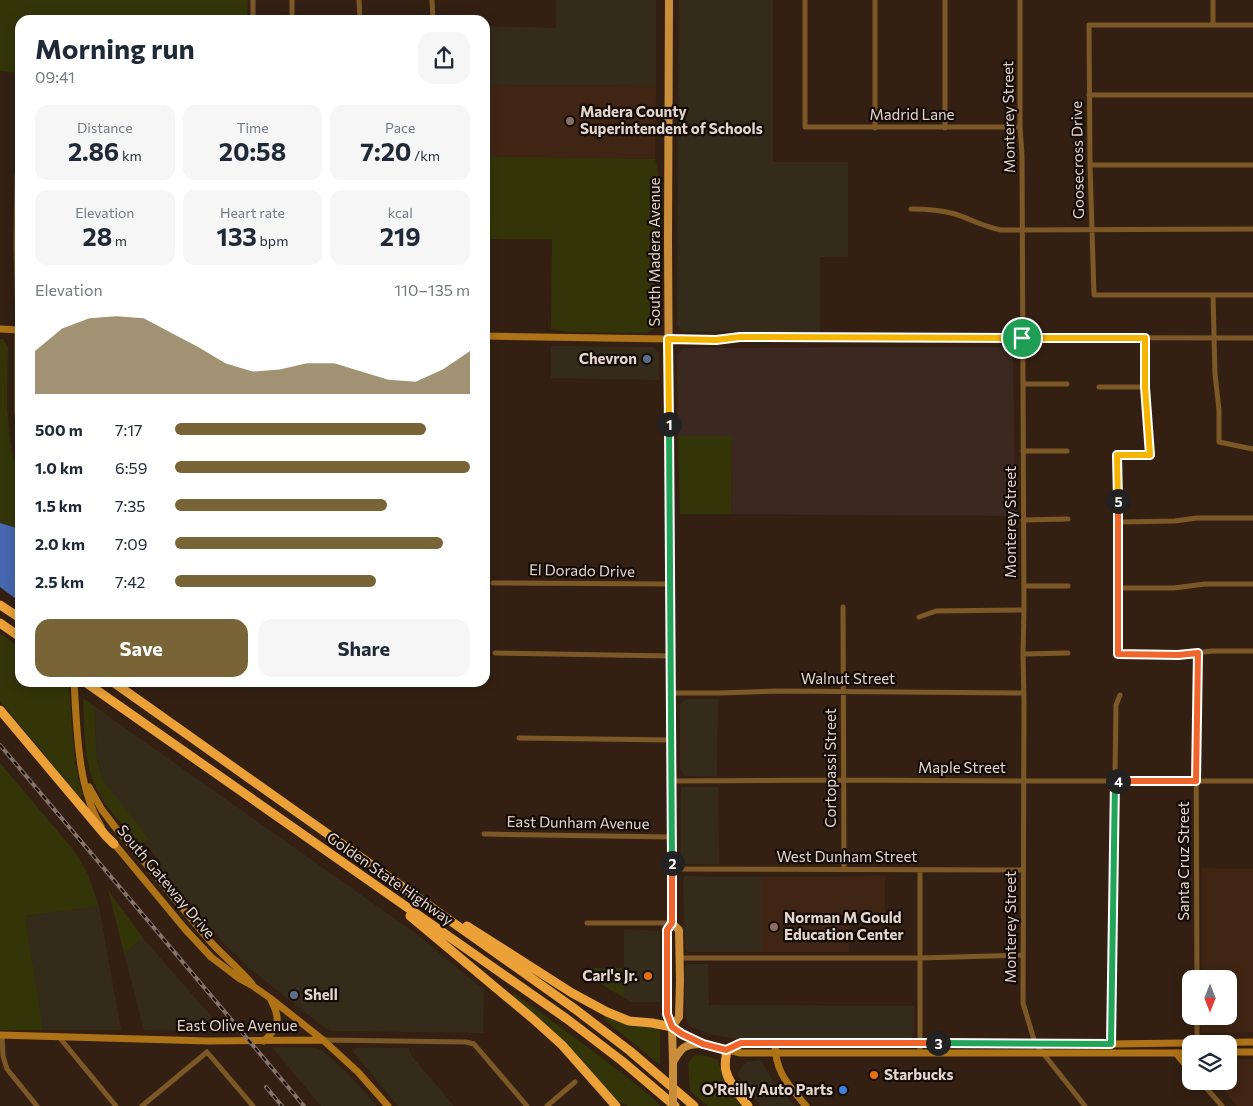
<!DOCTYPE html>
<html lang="en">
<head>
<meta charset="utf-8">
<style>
	:root { --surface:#fff; --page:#f6f6f7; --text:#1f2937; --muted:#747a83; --accent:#796437 }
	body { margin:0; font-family:Commissioner,sans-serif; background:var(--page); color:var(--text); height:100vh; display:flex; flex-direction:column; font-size:19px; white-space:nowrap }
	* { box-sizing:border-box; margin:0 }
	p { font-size:16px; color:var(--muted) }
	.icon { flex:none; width:28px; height:28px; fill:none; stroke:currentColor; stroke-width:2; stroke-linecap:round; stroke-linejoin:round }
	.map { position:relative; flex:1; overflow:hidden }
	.sheet { position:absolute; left:15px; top:15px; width:475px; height:672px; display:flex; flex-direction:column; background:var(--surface); border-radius:15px; box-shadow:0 2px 12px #0003 }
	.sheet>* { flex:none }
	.needle { width:32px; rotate:180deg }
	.controls { position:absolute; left:1182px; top:970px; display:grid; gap:10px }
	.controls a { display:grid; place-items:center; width:55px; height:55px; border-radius:10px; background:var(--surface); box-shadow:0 2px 12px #0003; font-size:25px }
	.pin { position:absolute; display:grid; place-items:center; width:42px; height:42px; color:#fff; margin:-21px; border:2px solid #fff; border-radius:50%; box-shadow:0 1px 5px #0007 }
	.km { position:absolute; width:25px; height:25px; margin:-12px; border-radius:50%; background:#222; color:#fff; font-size:14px; line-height:25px; text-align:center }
	.round { display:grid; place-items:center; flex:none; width:52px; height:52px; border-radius:15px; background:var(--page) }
	.head { display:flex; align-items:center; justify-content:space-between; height:85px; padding:0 20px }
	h1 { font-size:28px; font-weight:700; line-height:38px }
	.metrics { display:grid; grid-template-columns:repeat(3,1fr); gap:8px; height:85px; padding:5px 20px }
	.metrics div { display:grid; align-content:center; border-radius:12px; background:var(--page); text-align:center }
	.metrics b { font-size:25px; font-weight:700 }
	.metrics small { font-size:14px; font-weight:400 }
	.metrics p { font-size:14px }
	.chart { height:140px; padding:10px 20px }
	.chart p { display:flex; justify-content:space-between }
	.chart svg { width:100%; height:90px; margin-top:5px; fill:var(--accent); opacity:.7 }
	.action { display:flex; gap:10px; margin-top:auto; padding:10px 20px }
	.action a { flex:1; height:58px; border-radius:15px; background:var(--accent); color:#fff; font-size:20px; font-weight:700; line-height:58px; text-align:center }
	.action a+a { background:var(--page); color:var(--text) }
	ul { padding:0 20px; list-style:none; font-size:16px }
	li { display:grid; grid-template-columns:80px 60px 1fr; align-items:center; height:38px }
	li i { height:12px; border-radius:6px; background:var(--accent) }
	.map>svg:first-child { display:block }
	.commercial { fill:#342b1b }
	.industrial { fill:#3a2821 }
	.built { fill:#402514 }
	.green { fill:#333509 }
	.water { fill:#4767b0 }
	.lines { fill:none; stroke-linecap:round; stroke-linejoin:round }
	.street { stroke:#7d5827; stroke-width:5 }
	.secondary { stroke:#af7317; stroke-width:7 }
	.primary { stroke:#ca8d39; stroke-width:8 }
	.highway { stroke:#eba138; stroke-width:9 }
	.rail-casing { stroke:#86746a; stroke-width:4 }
	.rail { stroke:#150c07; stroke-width:2; stroke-dasharray:5.5; stroke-linecap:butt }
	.primary-bridge { stroke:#ca8d39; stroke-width:8 }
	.split-1-casing { stroke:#fff; stroke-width:10 }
	.split-2-casing { stroke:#fff; stroke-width:10 }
	.split-3-casing { stroke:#fff; stroke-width:10 }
	.split-4-casing { stroke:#fff; stroke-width:10 }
	.split-5-casing { stroke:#fff; stroke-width:10 }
	.split-6-casing { stroke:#fff; stroke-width:10 }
	.split-1 { stroke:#f5b400; stroke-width:6 }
	.split-2 { stroke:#22a559; stroke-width:6 }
	.split-3 { stroke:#f0652b; stroke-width:6 }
	.split-4 { stroke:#22a559; stroke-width:6 }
	.split-5 { stroke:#f0652b; stroke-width:6 }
	.split-6 { stroke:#f5b400; stroke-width:6 }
	.education-dot { fill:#8d6e63; stroke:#150c07; stroke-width:2 }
	.service-dot { fill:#5c6f8a; stroke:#150c07; stroke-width:2 }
	.food-dot { fill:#e8710a; stroke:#150c07; stroke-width:2 }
	.shop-dot { fill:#3f7fe0; stroke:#150c07; stroke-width:2 }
	.labels { text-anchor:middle; stroke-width:4.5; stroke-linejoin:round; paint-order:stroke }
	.poi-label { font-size:15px; font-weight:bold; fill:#e4d5cd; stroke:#150c07; text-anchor:start }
	.street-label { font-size:15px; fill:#e4d5cd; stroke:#150c07 }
</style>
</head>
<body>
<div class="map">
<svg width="1253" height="1106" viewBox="0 0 1253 1106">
	<rect width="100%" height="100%" fill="#342013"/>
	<!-- commercial -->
	<path class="commercial" d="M556,0H656V86L485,85V26L556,28Z
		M679,0H773V162H848V257H820V332H685L680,329L677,324Z
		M551,346L652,347L656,349L659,354V380L551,378Z
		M686,699H718L717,776H685L680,770V704Z
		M94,706L415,933L484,990L483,1033L332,1031L326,1029L249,968L220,939L157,865L156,858L145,842L149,839L103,782L97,757Z
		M682,787H718L719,864H684L681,861V789Z
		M685,876L762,877V952H687L685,949L683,880Z
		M99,906L121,1030H43L25,916Z
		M624,929L660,931V1002H631L624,998Z
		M143,938L224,1031L144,1030L124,953Z
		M687,964H708L709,1005L914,1006V1032L913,1037L908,1039L733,1038L713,1035L691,1027L688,1023L685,1012V967Z
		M272,1047L316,1048L322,1050L347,1073L377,1106H321Z
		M356,1048H409L411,1055L454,1106H398L354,1053L353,1050Z
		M762,1060L766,1070L774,1082L795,1106H760L737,1074L746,1062Z"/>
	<!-- industrial -->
	<path class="industrial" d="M1013,347L1015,516L731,514L732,436H678L677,356L680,351L685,348Z"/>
	<!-- built -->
	<path class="built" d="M485,85L656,86L655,159L485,156Z
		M1202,868L1253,869V1032L1202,1033V1016H1229V979H1202Z
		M885,876V914H849V952H762V877Z
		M1229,1059H1253V1106H1237L1216,1081H1229Z"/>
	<!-- green -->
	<path class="green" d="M0,0H248L247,20H20V73L0,71Z
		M485,156L655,159L658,171V243L655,261L656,322L654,329L647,333L569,332L551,329L552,239H485Z
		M0,339H3L8,347L7,405L10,439L15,465L20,481V529L0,523Z
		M678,436H732L731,514H680Z
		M0,635H3L20,648V682L68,683C73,720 71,760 83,795L80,798L0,701Z
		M83,698L94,706L97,759L103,780L149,839L145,842L139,843C125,826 106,809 97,789C83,762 85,728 83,698Z
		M0,763L72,848L88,874L99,906L25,916L43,1030H0Z
		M108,890L143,938L124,953Z
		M591,968H624V998L593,979L591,976Z
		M514,993C548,1018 582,1043 616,1069C630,1080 648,1092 660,1106H628L625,1104L619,1102L512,997Z
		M606,1015L623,1023L657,1028L660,1032V1065L604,1019Z
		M695,1055H700L717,1059L722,1072L745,1106H708L690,1091L688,1063Z"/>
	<!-- water -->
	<path class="water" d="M0,523L20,529V602L0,587Z"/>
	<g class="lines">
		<!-- street -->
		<path class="street" d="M359,0L360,20
			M432,0L433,20
			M805,0V127H1020
			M875,0V128
			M1020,0V127L1022,155L1024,610L1023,654L1024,702L1023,1003L1035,1043L1085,1106
			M1213,0V25
			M253,20V0
			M292,20V0
			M1253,25H1089L1090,165L1094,295H1253
			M1089,95H1253
			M945,128V0
			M1090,165H1253
			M911,209C926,209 940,210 955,214C971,219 984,227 1001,230L1253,229
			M1213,295L1215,374L1219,410V442L1253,449
			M18,330L16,244L17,176L20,157
			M1145,338V387L1150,455H1117L1118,654L1178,655L1212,651H1253
			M668,339L716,340L740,337L1253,338
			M1023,384H1067
			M1099,387H1145
			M1023,451H1067
			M1023,520L1068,519
			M1118,522L1175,521L1197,518H1253
			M493,583L671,584
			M1024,586H1068
			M1118,588H1174L1205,584H1253
			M843,607L844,869
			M919,617L936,611L1024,610
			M495,653L671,656
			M1023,654L1068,653
			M671,693H721L780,691L1024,693
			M519,738L671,740
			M672,781L843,780L1024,781H1253
			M484,834L672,837
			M672,869L1023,870
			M920,870V1052
			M587,923H672
			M679,958H920L1023,955
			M1197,979L1196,727L1198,653
			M1197,1016V1044
			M2,1036L3,1056L7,1069L37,1106
			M59,1037L116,1106
			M324,1040L466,1042L474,1044L527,1106
			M1111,1044L1116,705L1120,695
			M207,1052L253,1106
			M1200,1081L1222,1106
			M142,1106L207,1052
			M547,1106L575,1082"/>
		<!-- secondary -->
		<path class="secondary" d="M0,329L20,330
			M18,330V412L20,438
			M485,336L668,339
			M74,682C77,726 77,788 101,826
			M89,787L102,810L115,827C147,864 177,902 209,940C222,955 239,968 252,984
			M112,841L185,929L211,957L240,979L253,986L270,998L323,1040L358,1072L388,1106
			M0,1035L208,1041L323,1040
			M264,1041C279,1027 281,1019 271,1000
			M775,1043C775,1073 789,1085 806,1106
			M727,1050L741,1043H1035L1111,1044L1253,1042
			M727,1050L741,1053H1191
			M1229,1052H1253
			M1176,1053L1191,1071"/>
		<!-- primary -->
		<path class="primary" d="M669,0L668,240L672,923L667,930V1015L672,1027L673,1062
			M672,923L679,930L680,980L679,1017L672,1027
			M672,1027C689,1039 706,1046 727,1050
			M673,1062C681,1048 684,1044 701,1044"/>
		<!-- highway -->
		<path class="highway" d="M0,605L20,618
			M0,623L20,637
			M85,682L567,1019L622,1061L675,1106
			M113,682L575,1009L630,1051L694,1106
			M0,710L106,836L114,844
			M410,916L532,1018L562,1045L616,1106
			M467,926L572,993L607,1012L629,1021L652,1023L672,1027
			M727,1050C726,1057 724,1064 726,1071C729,1084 740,1095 748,1106"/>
		<!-- rail casing -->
		<g class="rail-casing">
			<path id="rail" d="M0,745L304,1106
				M266,1087L282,1106"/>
		</g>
		<!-- rail -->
		<use href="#rail" class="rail"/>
		<!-- primary-bridge -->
		<path class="primary-bridge" d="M673,1062V1106"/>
	</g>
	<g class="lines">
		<!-- split-1 casing -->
		<g class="split-1-casing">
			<path id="split-1" d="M669,424L668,339L716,340L740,337L1022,338"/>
		</g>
		<!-- split-2 casing -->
		<g class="split-2-casing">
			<path id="split-2" d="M669,424L672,863"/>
		</g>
		<!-- split-3 casing -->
		<g class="split-3-casing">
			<path id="split-3" d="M672,863V923L667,930V1014L672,1027L682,1034L703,1044L726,1050L741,1043H938"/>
		</g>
		<!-- split-4 casing -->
		<g class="split-4-casing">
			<path id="split-4" d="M938,1043L1111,1044L1115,781H1118"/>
		</g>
		<!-- split-5 casing -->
		<g class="split-5-casing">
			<path id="split-5" d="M1118,501V654L1178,655L1198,653L1196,781H1118"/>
		</g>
		<!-- split-6 casing -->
		<g class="split-6-casing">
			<path id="split-6" d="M1022,338H1145V387L1150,455H1117L1118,501"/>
		</g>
		<!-- split-1 -->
		<use href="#split-1" class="split-1"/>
		<!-- split-2 -->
		<use href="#split-2" class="split-2"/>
		<!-- split-3 -->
		<use href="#split-3" class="split-3"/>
		<!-- split-4 -->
		<use href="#split-4" class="split-4"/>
		<!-- split-5 -->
		<use href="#split-5" class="split-5"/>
		<!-- split-6 -->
		<use href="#split-6" class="split-6"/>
	</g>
	<!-- markers -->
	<g class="education-dot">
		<circle cx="570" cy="121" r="5"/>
		<circle cx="774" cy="927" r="5"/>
	</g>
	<g class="service-dot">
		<circle cx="647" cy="359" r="5"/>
		<circle cx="294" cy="995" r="5"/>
	</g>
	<g class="food-dot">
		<circle cx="648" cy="976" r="5"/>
		<circle cx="874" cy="1075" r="5"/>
	</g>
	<circle class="shop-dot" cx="843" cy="1090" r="5"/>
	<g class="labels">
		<!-- poi labels -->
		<g class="poi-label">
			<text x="580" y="117">Madera County<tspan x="580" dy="17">Superintendent of Schools</tspan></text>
			<text x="637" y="364" text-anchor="end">Chevron</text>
			<text x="784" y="923">Norman M Gould<tspan x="784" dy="17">Education Center</tspan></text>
			<text x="638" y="981" text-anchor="end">Carl's Jr.</text>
			<text x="304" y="1000">Shell</text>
			<text x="884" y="1080">Starbucks</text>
			<text x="833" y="1095" text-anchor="end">O'Reilly Auto Parts</text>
		</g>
		<!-- street labels -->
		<g class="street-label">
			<text x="912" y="120">Madrid Lane</text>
			<text transform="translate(1009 117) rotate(-91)" y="5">Monterey Street</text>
			<text transform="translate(1078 160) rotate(-91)" y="5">Goosecross Drive</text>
			<text transform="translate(655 252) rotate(-90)" y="5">South Madera Avenue</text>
			<text transform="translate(1011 522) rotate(-90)" y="5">Monterey Street</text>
			<text transform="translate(582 571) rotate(1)" y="5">El Dorado Drive</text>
			<text x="848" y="684">Walnut Street</text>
			<text transform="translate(831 768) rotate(-90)" y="5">Cortopassi Street</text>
			<text x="962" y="773">Maple Street</text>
			<text transform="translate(578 823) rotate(1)" y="5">East Dunham Avenue</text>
			<text x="847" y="862">West Dunham Street</text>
			<text transform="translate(1184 861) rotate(-90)" y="5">Santa Cruz Street</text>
			<text transform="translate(390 879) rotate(35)" y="5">Golden State Highway</text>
			<text transform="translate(166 882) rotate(50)" y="5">South Gateway Drive</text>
			<text transform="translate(1011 927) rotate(-90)" y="5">Monterey Street</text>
			<text x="237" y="1031">East Olive Avenue</text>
		</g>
	</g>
</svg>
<div class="controls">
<a><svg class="needle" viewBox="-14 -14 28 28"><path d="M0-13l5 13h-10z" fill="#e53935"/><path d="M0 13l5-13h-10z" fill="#747a83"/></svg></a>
<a><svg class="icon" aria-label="layers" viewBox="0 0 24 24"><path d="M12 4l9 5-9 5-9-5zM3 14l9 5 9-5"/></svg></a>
</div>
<div class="pin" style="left:1022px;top:338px;background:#1e9e55"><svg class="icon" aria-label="arrive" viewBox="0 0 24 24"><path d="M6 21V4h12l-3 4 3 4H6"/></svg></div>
<b class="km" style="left:669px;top:424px">1</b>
<b class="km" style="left:672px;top:863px">2</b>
<b class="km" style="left:938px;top:1043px">3</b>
<b class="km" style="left:1118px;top:781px">4</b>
<b class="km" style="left:1118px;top:501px">5</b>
<section class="sheet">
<div class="head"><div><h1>Morning run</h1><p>09:41</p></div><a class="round"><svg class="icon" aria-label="share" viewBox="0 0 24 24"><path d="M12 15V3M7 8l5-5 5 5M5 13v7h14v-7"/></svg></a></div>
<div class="metrics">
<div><p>Distance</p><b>2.86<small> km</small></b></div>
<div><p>Time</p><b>20:58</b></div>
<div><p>Pace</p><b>7:20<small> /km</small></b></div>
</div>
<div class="metrics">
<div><p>Elevation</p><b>28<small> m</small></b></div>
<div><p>Heart rate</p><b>133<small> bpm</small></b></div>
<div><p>kcal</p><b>219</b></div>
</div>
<div class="chart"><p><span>Elevation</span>110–135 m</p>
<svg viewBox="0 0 160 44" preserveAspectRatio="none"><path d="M0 44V23L10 12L20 7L30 6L40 7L50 14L60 21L70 29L80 33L90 32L100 29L110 29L120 33L130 37L140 38L150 32L160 23V44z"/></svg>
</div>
<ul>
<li><b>500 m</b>7:17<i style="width:85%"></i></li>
<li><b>1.0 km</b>6:59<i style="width:100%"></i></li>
<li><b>1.5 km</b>7:35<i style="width:72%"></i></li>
<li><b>2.0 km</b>7:09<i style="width:91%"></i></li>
<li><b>2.5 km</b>7:42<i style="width:68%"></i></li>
</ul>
<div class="action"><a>Save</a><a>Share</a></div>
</section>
</div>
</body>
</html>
